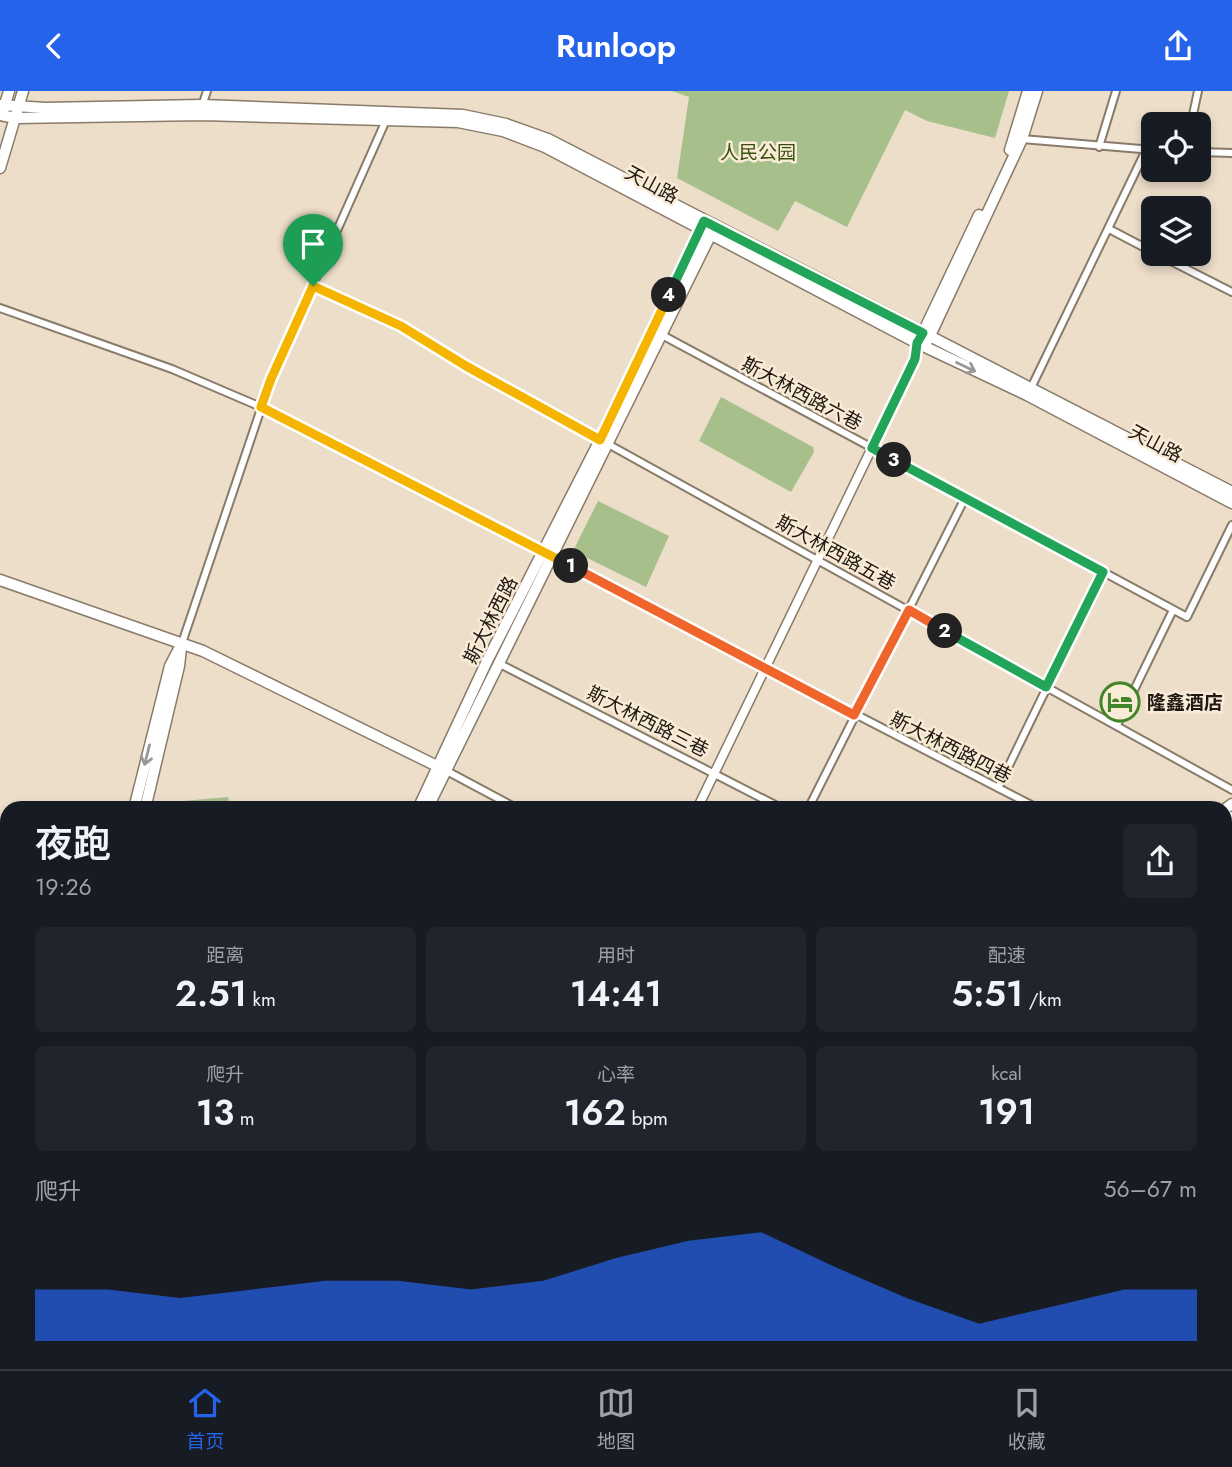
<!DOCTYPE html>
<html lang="zh">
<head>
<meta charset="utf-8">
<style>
	:root { --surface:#171b24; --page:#20242c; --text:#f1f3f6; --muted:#9ea1a6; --line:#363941; --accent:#2563eb }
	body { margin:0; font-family:Jost,"Noto Sans SC",sans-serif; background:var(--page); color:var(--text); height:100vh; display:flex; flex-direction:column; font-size:26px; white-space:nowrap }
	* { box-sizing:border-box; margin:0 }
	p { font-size:23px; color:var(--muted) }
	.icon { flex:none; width:38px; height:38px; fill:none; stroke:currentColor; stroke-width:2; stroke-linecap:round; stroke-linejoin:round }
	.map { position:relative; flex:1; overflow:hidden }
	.sheet { position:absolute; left:0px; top:710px; width:1232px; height:569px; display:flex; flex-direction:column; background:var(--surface); border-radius:21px 21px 0 0; box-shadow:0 4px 10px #0003 }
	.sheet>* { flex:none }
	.tools { position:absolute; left:1141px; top:21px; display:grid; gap:14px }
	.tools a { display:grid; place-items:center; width:70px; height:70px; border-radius:10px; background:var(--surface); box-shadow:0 4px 10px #0003; font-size:35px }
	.pin { position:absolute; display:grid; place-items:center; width:60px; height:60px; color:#fff; margin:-72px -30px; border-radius:50% 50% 50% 0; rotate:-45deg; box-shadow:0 0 7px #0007 }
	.pin .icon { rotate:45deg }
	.km { position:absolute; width:35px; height:35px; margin:-18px; border-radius:50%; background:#222; color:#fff; font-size:19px; line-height:35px; text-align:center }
	.round { display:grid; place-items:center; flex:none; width:74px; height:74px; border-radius:10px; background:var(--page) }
	.headline { display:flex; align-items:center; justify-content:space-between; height:119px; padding:0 35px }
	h1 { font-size:38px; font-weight:600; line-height:52px }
	.figures { display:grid; grid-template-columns:repeat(3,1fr); gap:10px; height:119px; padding:7px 35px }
	.figures div { display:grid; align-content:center; border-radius:10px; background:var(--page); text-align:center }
	.figures b { font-size:35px; font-weight:600 }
	.figures small { font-size:19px; font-weight:400 }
	.figures p { font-size:19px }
	.chart { height:196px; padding:14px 35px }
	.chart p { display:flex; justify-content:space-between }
	.chart svg { width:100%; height:126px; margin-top:7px; fill:var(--accent); opacity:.7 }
	header { display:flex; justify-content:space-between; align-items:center; height:91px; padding:0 35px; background:var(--accent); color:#fff; font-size:32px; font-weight:600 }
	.tabs { display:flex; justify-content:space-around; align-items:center; height:98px; border-top:2px solid var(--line); background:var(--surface); font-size:19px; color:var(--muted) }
	.tabs a { display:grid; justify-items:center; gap:4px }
	.tabs .current { color:var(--accent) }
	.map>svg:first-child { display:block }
	.green { fill:#a7c08b }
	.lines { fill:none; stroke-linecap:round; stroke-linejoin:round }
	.minor-casing { stroke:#887b69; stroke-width:10 }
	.tertiary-casing { stroke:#887b69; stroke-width:11 }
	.secondary-casing { stroke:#887b69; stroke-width:13 }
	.minor { stroke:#fff; stroke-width:6 }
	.tertiary { stroke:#fff; stroke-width:8 }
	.secondary { stroke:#fff; stroke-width:10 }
	.oneway { stroke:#9a9894 }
	.split-1-casing { stroke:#fff; stroke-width:14 }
	.split-2-casing { stroke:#fff; stroke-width:14 }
	.split-3-casing { stroke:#fff; stroke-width:14 }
	.split-4-casing { stroke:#fff; stroke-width:14 }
	.split-5-casing { stroke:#fff; stroke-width:14 }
	.split-1 { stroke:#f5b400; stroke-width:9 }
	.split-2 { stroke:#f0652b; stroke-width:9 }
	.split-3 { stroke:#22a559; stroke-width:9 }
	.split-4 { stroke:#22a559; stroke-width:9 }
	.split-5 { stroke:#f5b400; stroke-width:9 }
	.labels { text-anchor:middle; stroke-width:5; stroke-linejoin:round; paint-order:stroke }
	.park-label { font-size:19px; fill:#364f0d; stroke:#faebd7 }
	.street-label { font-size:19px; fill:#1f1912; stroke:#faebd7 }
	.poi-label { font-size:19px; font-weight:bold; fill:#1f1912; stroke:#faebd7; text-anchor:start }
</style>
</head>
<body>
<header><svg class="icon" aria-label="back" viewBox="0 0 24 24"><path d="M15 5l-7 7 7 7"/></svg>Runloop<svg class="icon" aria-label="share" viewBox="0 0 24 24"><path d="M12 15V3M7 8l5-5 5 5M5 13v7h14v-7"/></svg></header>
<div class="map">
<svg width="1232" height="1278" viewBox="0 0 1232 1278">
	<rect width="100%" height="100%" fill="#eddeca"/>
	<!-- green -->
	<path class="green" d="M672,0H1009L995,47L927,30L905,19L847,136L795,110L778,140L677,87L689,6Z
		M721,306L813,356L814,361L791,401L699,350Z
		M598,410L669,445L646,496L573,460Z
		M228,706L230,717H173L172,711Z"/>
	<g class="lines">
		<!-- minor casing -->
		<g class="minor-casing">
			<path id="minor" d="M202,15L207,0
				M1191,33L1198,0
				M1022,48L1153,59
				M1099,56L1116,0
				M1199,61L1232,62
				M1109,138L1153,161
				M1157,163L1232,201
				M313,195L401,235L466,275L600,349
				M0,217L172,278L261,316L1039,718
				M662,244L1187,526L1232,434
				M1031,297L1146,59
				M608,353L1232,699
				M182,552L271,288L387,27
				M498,572L783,718
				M1117,634L1173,519
				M445,679L518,718
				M998,697L1103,481
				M808,718L965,407
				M1225,808L1232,814
				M1225,927L1232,933
				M1225,1047L1232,1053
				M1225,1167L1232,1156
				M1160,1278L1163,1272"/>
		</g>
		<!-- tertiary casing -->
		<g class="tertiary-casing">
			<path id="tertiary" d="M697,718L915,268
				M0,912L7,914
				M0,920L7,922
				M607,1278L608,1272
				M682,1278L683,1272"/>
		</g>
		<!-- secondary casing -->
		<g class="secondary-casing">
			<path id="secondary" d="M0,14L45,17L202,14L463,24L506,33L548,48L1232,401
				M3,20L9,0
				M0,24L15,27L202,24L458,31L503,40L545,56L917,252L1027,304L1232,412
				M1010,59L1028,0
				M0,77L23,0
				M921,246L979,124
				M928,249L1022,48L1037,0
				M0,489L203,560L441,677
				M134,718L170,575L182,552
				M145,718L179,575L181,558
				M418,718L487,570L600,349L702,134
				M427,718L712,141
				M1225,718L1232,713
				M1225,731L1232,726
				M26,1278L27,1272
				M37,1278L39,1272
				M625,1278L632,1272
				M648,1278L655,1272"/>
		</g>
		<!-- minor -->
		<use href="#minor" class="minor"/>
		<!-- tertiary -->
		<use href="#tertiary" class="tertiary"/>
		<!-- secondary -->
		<use href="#secondary" class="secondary"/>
	</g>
	<!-- one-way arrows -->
	<defs><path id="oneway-shaft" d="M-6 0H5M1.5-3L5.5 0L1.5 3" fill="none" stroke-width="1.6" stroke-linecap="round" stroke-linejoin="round" transform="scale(1.75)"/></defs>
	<g class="oneway">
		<use href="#oneway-shaft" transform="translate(966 276) rotate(25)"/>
		<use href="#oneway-shaft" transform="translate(147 664) rotate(104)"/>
	</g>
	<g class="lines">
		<!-- split-1 casing -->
		<g class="split-1-casing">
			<path id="split-1" d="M313,195L271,288L261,316L571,475"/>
		</g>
		<!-- split-2 casing -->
		<g class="split-2-casing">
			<path id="split-2" d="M571,475L854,624L909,519L945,540"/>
		</g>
		<!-- split-3 casing -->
		<g class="split-3-casing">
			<path id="split-3" d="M894,369L1103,481L1046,596L945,540"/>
		</g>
		<!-- split-4 casing -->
		<g class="split-4-casing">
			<path id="split-4" d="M669,204L704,130L923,242L917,252L915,268L872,357L894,369"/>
		</g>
		<!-- split-5 casing -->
		<g class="split-5-casing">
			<path id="split-5" d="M313,195L401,235L466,275L600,349L669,204"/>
		</g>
		<!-- split-1 -->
		<use href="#split-1" class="split-1"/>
		<!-- split-2 -->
		<use href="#split-2" class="split-2"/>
		<!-- split-3 -->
		<use href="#split-3" class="split-3"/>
		<!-- split-4 -->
		<use href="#split-4" class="split-4"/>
		<!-- split-5 -->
		<use href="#split-5" class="split-5"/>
	</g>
	<!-- icons -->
	<defs>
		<g id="hotel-ring" transform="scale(2.0125)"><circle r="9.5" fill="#faebd7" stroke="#418528" stroke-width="1.5"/><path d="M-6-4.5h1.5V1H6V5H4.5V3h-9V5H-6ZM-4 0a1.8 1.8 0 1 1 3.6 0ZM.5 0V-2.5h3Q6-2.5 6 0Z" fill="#418528"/></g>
	</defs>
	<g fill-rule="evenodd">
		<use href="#hotel-ring" x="1120" y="611"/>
	</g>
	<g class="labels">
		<!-- park labels -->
		<g class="park-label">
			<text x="758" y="68">人民公园</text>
		</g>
		<!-- street labels -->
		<g class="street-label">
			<text transform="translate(652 93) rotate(28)" y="7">天山路</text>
			<text transform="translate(802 302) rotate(28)" y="7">斯大林西路六巷</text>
			<text transform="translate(1156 352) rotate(28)" y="7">天山路</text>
			<text transform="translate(836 461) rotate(29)" y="7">斯大林西路五巷</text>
			<text transform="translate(490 529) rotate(-63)" y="7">斯大林西路</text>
			<text transform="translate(648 630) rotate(27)" y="7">斯大林西路三巷</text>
			<text transform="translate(951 656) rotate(27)" y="7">斯大林西路四巷</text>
		</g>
		<!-- poi labels -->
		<g class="poi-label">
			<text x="1147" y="618">隆鑫酒店</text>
		</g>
	</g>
</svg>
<div class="tools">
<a><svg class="icon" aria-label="locate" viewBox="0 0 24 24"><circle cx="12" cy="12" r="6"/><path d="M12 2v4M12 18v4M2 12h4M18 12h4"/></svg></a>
<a><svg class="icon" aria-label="layers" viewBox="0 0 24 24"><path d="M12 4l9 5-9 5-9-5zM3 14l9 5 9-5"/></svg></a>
</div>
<div class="pin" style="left:313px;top:195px;background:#1e9e55"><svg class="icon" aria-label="arrive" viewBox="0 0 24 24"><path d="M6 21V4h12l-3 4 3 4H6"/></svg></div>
<b class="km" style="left:571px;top:475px">1</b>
<b class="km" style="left:945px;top:540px">2</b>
<b class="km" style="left:894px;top:369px">3</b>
<b class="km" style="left:669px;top:204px">4</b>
<section class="sheet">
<div class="headline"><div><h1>夜跑</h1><p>19:26</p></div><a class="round"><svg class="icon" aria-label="share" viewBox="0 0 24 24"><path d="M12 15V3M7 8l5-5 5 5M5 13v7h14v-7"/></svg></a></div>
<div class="figures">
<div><p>距离</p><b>2.51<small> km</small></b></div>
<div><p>用时</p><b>14:41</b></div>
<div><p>配速</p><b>5:51<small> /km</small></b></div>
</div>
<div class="figures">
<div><p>爬升</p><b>13<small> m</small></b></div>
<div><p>心率</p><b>162<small> bpm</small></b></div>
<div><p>kcal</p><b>191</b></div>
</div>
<div class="chart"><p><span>爬升</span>56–67 m</p>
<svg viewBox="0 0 160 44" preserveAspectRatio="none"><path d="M0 44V26L10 26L20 29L30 26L40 23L50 23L60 26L70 23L80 15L90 9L100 6L110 18L120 29L130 38L140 32L150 26L160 26V44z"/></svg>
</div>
</section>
</div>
<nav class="tabs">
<a class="current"><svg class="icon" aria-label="home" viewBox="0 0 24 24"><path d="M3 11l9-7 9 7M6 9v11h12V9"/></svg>首页</a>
<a><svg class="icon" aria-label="map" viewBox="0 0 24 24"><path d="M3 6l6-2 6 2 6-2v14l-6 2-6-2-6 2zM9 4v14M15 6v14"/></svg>地图</a>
<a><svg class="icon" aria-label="saved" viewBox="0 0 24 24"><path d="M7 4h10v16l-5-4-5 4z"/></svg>收藏</a>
</nav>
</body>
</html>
